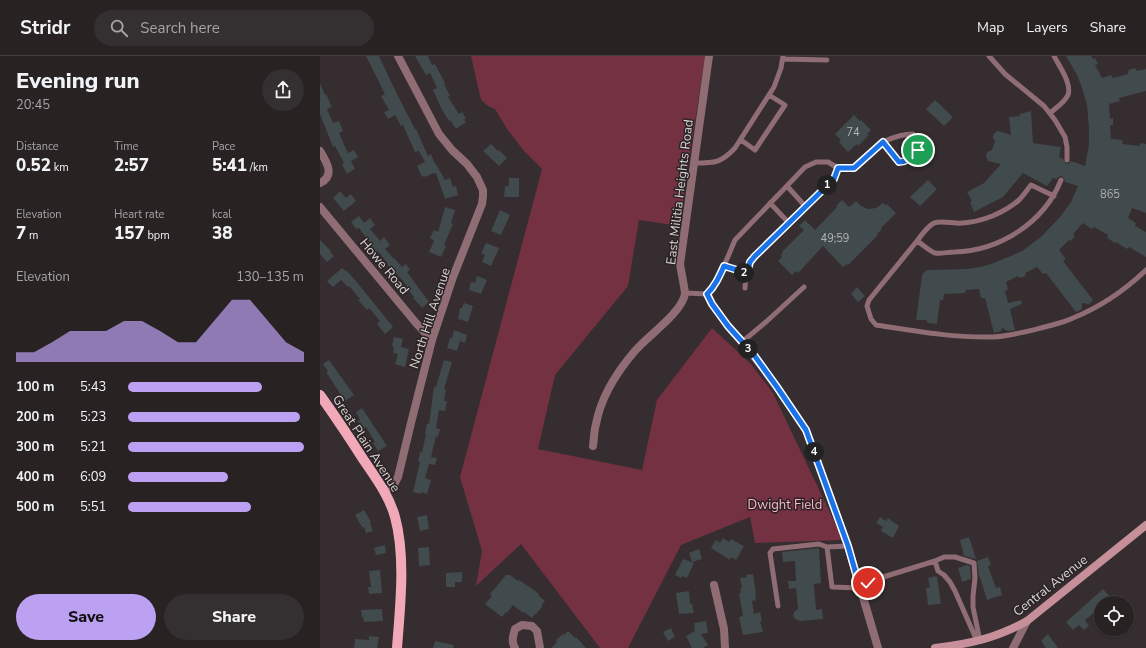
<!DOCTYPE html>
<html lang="en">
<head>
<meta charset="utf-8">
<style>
	:root { --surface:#282223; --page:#342f30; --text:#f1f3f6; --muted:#a5a4a6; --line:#443f41; --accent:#bca0f2 }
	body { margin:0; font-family:"Nunito Sans",sans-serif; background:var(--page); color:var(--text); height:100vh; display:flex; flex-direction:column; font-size:15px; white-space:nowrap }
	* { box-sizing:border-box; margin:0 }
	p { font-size:13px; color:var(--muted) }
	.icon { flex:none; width:22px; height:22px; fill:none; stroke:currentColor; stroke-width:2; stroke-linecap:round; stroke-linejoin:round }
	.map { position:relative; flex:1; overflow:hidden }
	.side { display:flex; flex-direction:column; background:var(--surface); width:320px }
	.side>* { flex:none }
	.buttons { position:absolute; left:774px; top:540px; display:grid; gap:8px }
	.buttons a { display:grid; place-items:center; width:40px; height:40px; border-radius:50%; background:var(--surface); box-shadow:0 1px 3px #0004,0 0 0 1px var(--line); font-size:20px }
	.pin { position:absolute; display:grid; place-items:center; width:34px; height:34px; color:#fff; margin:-17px; border:2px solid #fff; border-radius:50%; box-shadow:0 1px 4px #0007 }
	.km { position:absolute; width:20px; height:20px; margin:-10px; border-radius:50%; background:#222; color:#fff; font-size:11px; line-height:20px; text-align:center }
	.round { display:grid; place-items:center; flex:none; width:42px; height:42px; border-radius:21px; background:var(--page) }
	.head { display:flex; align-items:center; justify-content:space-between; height:68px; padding:0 16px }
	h1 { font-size:22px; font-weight:800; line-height:30px }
	.stats { display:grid; grid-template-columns:repeat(3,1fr); gap:6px; height:68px; padding:4px 16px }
	.stats div { display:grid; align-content:center }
	.stats b { font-size:17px; font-weight:800 }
	.stats small { font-size:11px; font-weight:400 }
	.stats p { font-size:11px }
	.chart { height:112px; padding:8px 16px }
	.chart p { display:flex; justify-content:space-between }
	.chart svg { width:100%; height:72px; margin-top:4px; fill:var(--accent); opacity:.7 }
	.action { display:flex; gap:8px; margin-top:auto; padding:8px 16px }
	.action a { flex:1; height:46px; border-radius:24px; background:var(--accent); color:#111; font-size:16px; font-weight:800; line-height:46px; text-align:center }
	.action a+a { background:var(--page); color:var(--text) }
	ul { padding:0 16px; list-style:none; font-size:13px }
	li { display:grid; grid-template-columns:64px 48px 1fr; align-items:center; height:30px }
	li i { height:10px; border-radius:5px; background:var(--accent) }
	header { display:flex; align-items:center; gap:24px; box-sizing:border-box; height:56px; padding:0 20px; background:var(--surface); border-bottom:1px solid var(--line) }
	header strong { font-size:19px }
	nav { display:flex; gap:22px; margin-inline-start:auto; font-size:14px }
	.search { width:280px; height:36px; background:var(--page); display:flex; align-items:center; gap:10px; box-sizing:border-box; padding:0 14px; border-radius:22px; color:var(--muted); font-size:15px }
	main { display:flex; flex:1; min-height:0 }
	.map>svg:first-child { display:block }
	.green { fill:#733142 }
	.building { fill:#414a4c }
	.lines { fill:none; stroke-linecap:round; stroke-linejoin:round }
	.service { stroke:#906d74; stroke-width:5 }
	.minor { stroke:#906d74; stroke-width:8 }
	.tertiary { stroke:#906d74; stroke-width:8 }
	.secondary { stroke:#c78f9a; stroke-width:8 }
	.primary { stroke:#f1a9b8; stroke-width:10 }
	.route-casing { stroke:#fff; stroke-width:8 }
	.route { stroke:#1a73e8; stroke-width:5 }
	.labels { text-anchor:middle; stroke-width:3; stroke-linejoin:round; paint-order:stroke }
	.number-label { font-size:11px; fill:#b3b2b3 }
	.street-label { font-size:13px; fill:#d9d4d5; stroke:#2b2325 }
	.park-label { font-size:13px; fill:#f8b5c2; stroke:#2b2325 }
</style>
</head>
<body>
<header>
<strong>Stridr</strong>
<div class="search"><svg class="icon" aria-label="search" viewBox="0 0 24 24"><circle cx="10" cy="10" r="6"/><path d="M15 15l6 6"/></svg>Search here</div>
<nav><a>Map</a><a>Layers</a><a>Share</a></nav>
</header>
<main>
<section class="side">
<div class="head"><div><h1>Evening run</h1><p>20:45</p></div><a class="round"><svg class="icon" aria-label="share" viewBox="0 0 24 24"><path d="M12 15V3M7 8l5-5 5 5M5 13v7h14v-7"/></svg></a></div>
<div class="stats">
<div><p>Distance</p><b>0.52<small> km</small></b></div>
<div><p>Time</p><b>2:57</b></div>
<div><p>Pace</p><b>5:41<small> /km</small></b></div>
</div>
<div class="stats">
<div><p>Elevation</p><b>7<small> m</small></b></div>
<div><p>Heart rate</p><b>157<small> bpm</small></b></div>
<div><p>kcal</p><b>38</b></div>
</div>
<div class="chart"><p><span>Elevation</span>130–135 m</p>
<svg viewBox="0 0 160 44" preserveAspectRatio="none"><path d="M0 44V38L10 38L20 32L30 25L40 25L50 25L60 19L70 19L80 25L90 32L100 32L110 19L120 6L130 6L140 19L150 32L160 38V44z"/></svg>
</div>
<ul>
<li><b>100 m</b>5:43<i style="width:76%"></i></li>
<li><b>200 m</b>5:23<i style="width:98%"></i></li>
<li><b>300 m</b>5:21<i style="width:100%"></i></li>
<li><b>400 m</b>6:09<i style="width:57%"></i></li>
<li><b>500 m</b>5:51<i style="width:70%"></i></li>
</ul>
<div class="action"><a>Save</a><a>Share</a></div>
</section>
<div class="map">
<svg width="826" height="592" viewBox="0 0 826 592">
	<rect width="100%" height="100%" fill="#352d2f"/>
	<!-- green -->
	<path class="green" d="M151,0H385L359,170L319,164L308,230L235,319L218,393L322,414L337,344L392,272L431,308L453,337L514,465L522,484L435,487L430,461L361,489L308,592H280L201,488L156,530L162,495L140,421L222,113L204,95L187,73L175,53L168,50L161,44Z"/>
	<!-- building -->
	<path class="building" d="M46,0H59L77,38L95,73H96L108,100L111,98L115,108H116L125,124L130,122L133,131L136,130L138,139L125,143L116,117L114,118L113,117L105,121L104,120L102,121L97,110L105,106L99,95L95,96L83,69L81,70L75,59L68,63L64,56L69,54L61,40L65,38Z
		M95,0H108L112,9L115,8L125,27L124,28L130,40L128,41L139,58L142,56L146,62L144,64L146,66L136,73L130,64L129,65L122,54L113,34L117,32L110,17L106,19Z
		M746,0H771L773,3L775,2L778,8L775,9L782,22L791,19L793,22L808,18L809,14L815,12L817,15L826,13V35L799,42L800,45L789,48L790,63L793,62V69H790L791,83L802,84L803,88L819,90L821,87L826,88V157L812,152L808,162L816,167L815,170L826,176V201L809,191L807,193L796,186L795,187L787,182L788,179L774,171L772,173L763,167L753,178L755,180L751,185L749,184L739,194L746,203L743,205L773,244L769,248L762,247V253L759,255L756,256L726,217L723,218L717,211L705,217L706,220L700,222L698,220L686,226L688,234L685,235L688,247L701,244L702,248L690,253L695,274L688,275L682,272L681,275L674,277L665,242H661L659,233L646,234L645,237L624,238L623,244H620L617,268L608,267L606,264H596L602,220L604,216L608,214L647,213L660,211L671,208L691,200L702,195L721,181L740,161L751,146L758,130L745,126L744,122L741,120L738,121L737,123L733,122L727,130L703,117L683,141L654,156L650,146L652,145L647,136L664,127L681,108L668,105L666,100L667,96L672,94L675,85L673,82L674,77L678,75L691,79L689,61L700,60V58L711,55L713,87L741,91L739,101L743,103L745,107L749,108L751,105L765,110L769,88V72L767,49L761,29L757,19Z
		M0,27L5,39L6,38L12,51L7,53L13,67L19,65L23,75L19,77L26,93L28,97L34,94L38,101L31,105L35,113L27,118L22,108L24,107L15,90L13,91L0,58Z
		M615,44L633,61L624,70L606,53Z
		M534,59L540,65L541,64L551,74L547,78L549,79L538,90L537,88L528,96L519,86L521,84L515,78Z
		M171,88L178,95L179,94L187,102L179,110L163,95Z
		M189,122H199V141H184L185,130H189Z
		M608,124L617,133L600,150L590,141Z
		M20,135L26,142L31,138L36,145L24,155L13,142Z
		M522,144L529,151L536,145L541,150L548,153L556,152L563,147L566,150L567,148L576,157L561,172L562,173L557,178L558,179L528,209L527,208L523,211L503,190L478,217L476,215L472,219L458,205L462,201L461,199L463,197L462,196L484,174L479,170L485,164L495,174L517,151L516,150Z
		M125,151L135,154L131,167L133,168L124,189L126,190L121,201L109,196L114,185L110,182L114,174L118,176Z
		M180,154L190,159L181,179L171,175Z
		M39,160L44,167L50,162L55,169L50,173L60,185L64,181L70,189L65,193L74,203V202L82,211L86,208L90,214L87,216L109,246L102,252L93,242L94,241L86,231L87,230L76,217L75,218L67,208H68L58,195L57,197L49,188L50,187L39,172L36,173L31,166Z
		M0,184L11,195L10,196L14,200L7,206L0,198Z
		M166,187L179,192L171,210L162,206L165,199L161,197Z
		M22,212L25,215L26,214L36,225L73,271L65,278L57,268L60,265L49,252L47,254L38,244L40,243L29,230L28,231L21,224L13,231L7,225Z
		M157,220L167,224L161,238L149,234L151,226L155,227Z
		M537,231L545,240L538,246L531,238Z
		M144,247L153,250L148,266L138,263L140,252H142Z
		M134,274L147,279L145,287L140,285L137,295L127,292L130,282H132Z
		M74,281L83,283L81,291L89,293L85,311L75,308L78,298L73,297L74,291L72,290Z
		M9,304L34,339L25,345L6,316L8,315L3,308Z
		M124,304L132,306L124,333H126L124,345H127L125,355L119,354L116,372L120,373L118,381L116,380L111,401L117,402L115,409L109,408L105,422L111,424L107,438L101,436V438L93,436L100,406H98L100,396H102L106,378H105L107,367L109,368L114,331H116Z
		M42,352L67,390L58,395L53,387L55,386L46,371L43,373L38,365L40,364L36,356Z
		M44,454L51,466L50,467L53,475L46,477L44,471H42L35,459Z
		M107,459L109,473L100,475L97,461Z
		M560,461L566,465L568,462L579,470L573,482L561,475L563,471L556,467Z
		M649,481L656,503L644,500L640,484Z
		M403,482L409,486L411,483L424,490L416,504L411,501L410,504L391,492L396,484L400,487Z
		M65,489L66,497L56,499L54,492Z
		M109,491L110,509L99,510L98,492Z
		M499,492L501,527L494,528L496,554L502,553L503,563L480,565L475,563L473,560L474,556L478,553L476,532L469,533L468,525H476L475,505L463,506L462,496Z
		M379,493L382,503L372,506L369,497Z
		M668,501L671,509L668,510L676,532L680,531L682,539L667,544L660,521H659L657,505Z
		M363,503L374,507L367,522L362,520L361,522L355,519Z
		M647,509L650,510L651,523L642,526L638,512Z
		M60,514L62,537L49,538L48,531H51L49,515Z
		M142,516V526H135V531H126V517Z
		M433,518L436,537H435L436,544L432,545L434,558L440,556L442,565L440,566L443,576L423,579L419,561L423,560L419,538L421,537L420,533L422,532L420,522L427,521L426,519Z
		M186,519H190L198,525L199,524L211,532L219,538L218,539L225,545L221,550H223L216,558H215L212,562L204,556L203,557L193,549L187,557L186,556L182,561L165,548L172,540L170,538Z
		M617,520L621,548L608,549L606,532L610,531L608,522Z
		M783,533L791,542L785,547H781V551L765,564L769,570L764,574L759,569L753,574L746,566Z
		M369,535L370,548H372L374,557L359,558L356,537Z
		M62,553L63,565L44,566L43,561H42L41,554Z
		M386,565L388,577L381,578L388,589L383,592H372L366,580L375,575L374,567Z
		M351,572L355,581L348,585L343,576Z
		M248,575L255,582L256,581L266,592H231L237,586L236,584L243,578L244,579Z
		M728,578L738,592H726L721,585Z
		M49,580L59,581L57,592H34L35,583L49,584Z
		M115,585L134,589L133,592H113Z"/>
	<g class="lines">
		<!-- service -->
		<path class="service" d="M669,0L685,18L724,50L735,64L745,81L747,91V104
			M463,3L507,4
			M730,57C736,52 745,46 748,39C752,27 739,10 734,0
			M421,84L435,94L465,49L449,39
			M375,107C395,107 401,107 415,92L454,31L461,12L463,0
			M741,124C724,167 679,195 634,196C628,196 621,198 615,197C611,196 602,188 597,185L549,244L547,250L551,263L556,269C595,275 634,282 673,281C690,280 705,276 721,272C731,269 743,267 753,262C780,251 805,234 826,214
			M467,130L485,150
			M450,147L468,166
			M597,185C602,178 607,171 614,167C621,164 635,168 642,167C662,166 684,157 699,144C703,140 707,134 711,129L734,140
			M404,210L427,217
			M425,232C425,221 428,210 435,200L513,123L518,112
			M365,237L387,238L393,232L398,224L415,184L485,111L496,106H508L518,112H533L563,86L565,85C574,81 583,78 593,78C598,83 598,87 598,94C592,99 588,106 579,106L563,86
			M422,286L447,265L484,231
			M528,490L507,491L512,531L540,532L560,522L615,505L618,515L624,519L630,526L635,535L657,585
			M615,505L624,501H635L654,507L655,522L653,540V551L660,585
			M458,550L450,497L453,493L499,488L507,491"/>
		<!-- minor -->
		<path class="minor" d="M0,95C6,105 16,120 0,127
			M0,151L96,267L112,284
			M387,238L392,248L408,270L433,299L457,331L486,374L528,490L558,592
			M273,390C274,383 274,375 276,368C281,341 297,316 314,296C327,280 361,258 365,238C365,233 361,215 360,208L389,0
			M64,435L74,429L78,421L91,367L112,284L133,221L162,148L163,140V134L157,121L147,108L132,94L119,78L78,0
			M394,529L404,573L405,592
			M195,592C191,586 193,580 195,573L202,569L212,570L217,575L220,592"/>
		<!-- tertiary -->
		<path class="tertiary" d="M693,592L707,565"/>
		<!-- secondary -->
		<path class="secondary" d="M615,592C649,588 677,582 707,565L826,469"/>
		<!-- primary -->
		<path class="primary" d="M0,339C15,360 29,381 43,403C55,421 69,439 75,461C86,501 80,552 77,592"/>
	</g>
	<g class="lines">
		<!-- route casing -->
		<g class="route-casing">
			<path id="route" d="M548,527L540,532L528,490L486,374L457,331L434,299L408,270L392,248L387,238C395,230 399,221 404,210L427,217L430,206L435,200L514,123L518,112H534L563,86L579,106C588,106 592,99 598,94"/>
		</g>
		<!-- route -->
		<use href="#route" class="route"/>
	</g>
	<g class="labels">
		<!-- number labels -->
		<g class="number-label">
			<text x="533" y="80">74</text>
			<text x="790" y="142">865</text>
			<text x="515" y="186">49;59</text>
		</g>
		<!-- street labels -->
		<g class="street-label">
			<text transform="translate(359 136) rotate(-83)" y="5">East Militia Heights Road</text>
			<text transform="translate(65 210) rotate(50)" y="5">Howe Road</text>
			<text transform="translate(109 262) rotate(-72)" y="5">North Hill Avenue</text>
			<text transform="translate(47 387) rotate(57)" y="5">Great Plain Avenue</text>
			<text transform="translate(730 529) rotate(-38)" y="5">Central Avenue</text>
		</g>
		<!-- park labels -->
		<g class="park-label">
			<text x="465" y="453">Dwight Field</text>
		</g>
	</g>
</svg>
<div class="buttons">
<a><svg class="icon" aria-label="locate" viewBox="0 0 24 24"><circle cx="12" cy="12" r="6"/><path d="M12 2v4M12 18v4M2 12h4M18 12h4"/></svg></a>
</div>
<div class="pin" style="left:598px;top:94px;background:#1e9e55"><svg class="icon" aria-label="arrive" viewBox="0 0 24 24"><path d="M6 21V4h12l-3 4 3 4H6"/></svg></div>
<div class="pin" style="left:548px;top:527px;background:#d93025"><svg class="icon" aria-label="check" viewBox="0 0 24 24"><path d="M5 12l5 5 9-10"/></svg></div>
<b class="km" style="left:507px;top:129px">1</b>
<b class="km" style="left:424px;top:217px">2</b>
<b class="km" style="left:428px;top:293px">3</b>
<b class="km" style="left:494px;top:396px">4</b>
</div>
</main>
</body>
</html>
